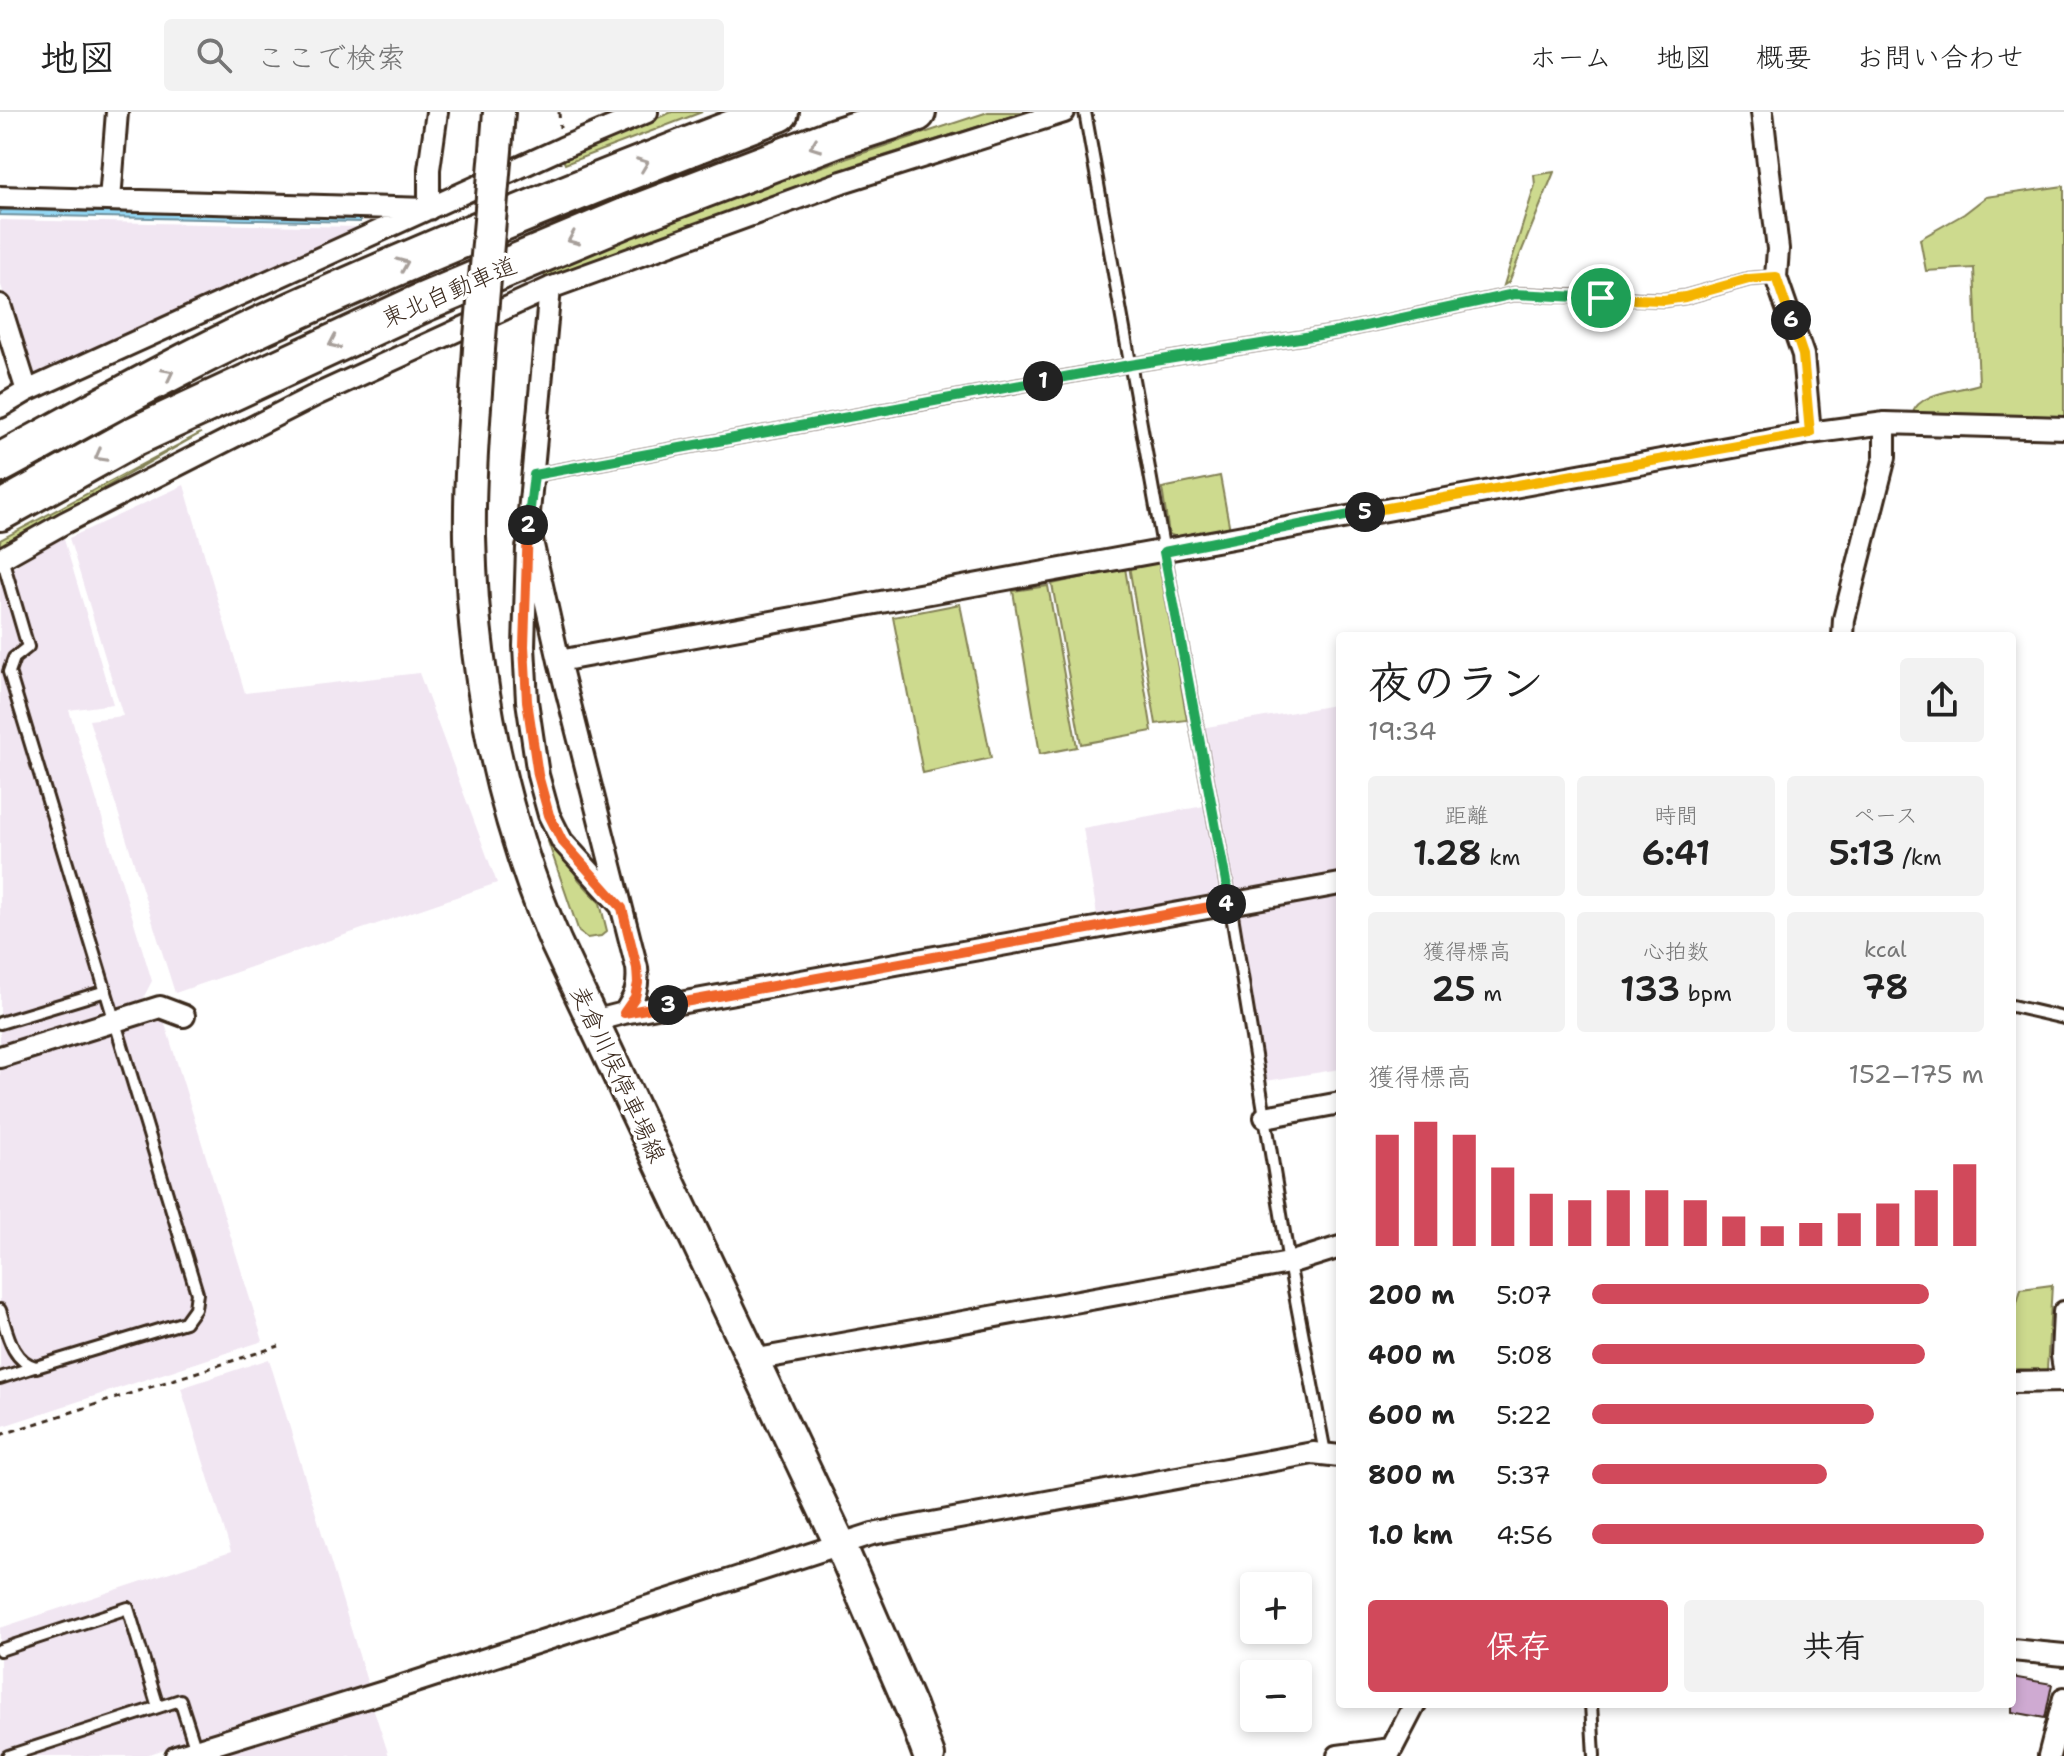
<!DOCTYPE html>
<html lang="ja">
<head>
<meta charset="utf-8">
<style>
	:root { --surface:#fff; --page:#f2f2f2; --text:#222; --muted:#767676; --line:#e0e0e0; --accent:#d1495b }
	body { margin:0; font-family:"Shantell Sans","Klee One",sans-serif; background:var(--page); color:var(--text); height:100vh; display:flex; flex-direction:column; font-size:30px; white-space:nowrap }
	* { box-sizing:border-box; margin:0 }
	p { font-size:26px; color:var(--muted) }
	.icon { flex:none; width:44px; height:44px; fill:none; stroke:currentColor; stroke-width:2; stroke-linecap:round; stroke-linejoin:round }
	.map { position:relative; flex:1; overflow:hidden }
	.side { position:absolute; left:1336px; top:520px; width:680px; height:1076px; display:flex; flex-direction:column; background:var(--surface); border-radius:8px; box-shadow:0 4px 12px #0003 }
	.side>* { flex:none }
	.fabs { position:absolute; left:1240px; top:1460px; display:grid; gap:16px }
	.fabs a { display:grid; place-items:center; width:72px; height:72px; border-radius:8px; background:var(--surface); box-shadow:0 4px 12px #0003; font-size:40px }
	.pin { position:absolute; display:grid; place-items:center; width:68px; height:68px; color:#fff; margin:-34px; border:4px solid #fff; border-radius:50%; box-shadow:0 2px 8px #0007 }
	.km { position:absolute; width:40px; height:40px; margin:-20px; border-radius:50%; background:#222; color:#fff; font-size:22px; line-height:40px; text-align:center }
	.round { display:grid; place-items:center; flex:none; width:84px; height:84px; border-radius:8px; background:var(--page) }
	.headline { display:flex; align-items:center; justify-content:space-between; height:136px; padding:0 32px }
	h1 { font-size:44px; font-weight:600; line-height:60px }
	.figures { display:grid; grid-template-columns:repeat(3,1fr); gap:12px; height:136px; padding:8px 32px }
	.figures div { display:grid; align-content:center; border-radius:8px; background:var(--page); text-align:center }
	.figures b { font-size:34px; font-weight:600 }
	.figures small { font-size:22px; font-weight:400 }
	.figures p { font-size:22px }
	.chart { height:224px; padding:16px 32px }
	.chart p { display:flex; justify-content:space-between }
	.chart svg { width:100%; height:144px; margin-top:8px; stroke:var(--accent); stroke-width:6 }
	.action { display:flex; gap:16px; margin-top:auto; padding:16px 32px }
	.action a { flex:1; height:92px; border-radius:8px; background:var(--accent); color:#fff; font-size:32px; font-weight:600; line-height:92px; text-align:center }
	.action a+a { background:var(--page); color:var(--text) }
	ul { padding:0 32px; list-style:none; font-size:26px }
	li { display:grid; grid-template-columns:128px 96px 1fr; align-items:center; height:60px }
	li i { height:20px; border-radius:10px; background:var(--accent) }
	header { display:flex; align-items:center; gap:48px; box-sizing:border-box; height:112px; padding:0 40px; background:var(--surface); border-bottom:2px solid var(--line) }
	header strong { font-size:38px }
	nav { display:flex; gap:44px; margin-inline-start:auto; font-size:28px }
	.search { width:560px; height:72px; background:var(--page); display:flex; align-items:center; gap:20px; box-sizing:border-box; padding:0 28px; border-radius:8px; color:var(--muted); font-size:30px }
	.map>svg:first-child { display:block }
	.built { fill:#f1e6f2 }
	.green { fill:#cdda8e; stroke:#848256; stroke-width:2 }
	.water { fill:#94d9f6; stroke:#7093a0; stroke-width:2 }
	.building { fill:#cfaad2; stroke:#3b2a1e; stroke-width:2 }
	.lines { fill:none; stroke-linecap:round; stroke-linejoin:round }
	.lane-casing { stroke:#3b2a1e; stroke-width:16 }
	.street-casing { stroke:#3b2a1e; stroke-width:26 }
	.secondary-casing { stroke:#3b2a1e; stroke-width:36 }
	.highway-casing { stroke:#3b2a1e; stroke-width:44 }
	.path { stroke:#3b2a1e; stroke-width:3; stroke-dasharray:6 6; stroke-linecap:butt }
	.lane { stroke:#fff; stroke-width:10 }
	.street { stroke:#fff; stroke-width:20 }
	.secondary { stroke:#fff; stroke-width:30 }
	.highway { stroke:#fff; stroke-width:38 }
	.secondary-bridge-casing { stroke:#3b2a1e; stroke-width:36; stroke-linecap:butt }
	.secondary-bridge { stroke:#fff; stroke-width:30 }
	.oneway { stroke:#a79f9a }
	.split-1-casing { stroke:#fff; stroke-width:16 }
	.split-2-casing { stroke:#fff; stroke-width:16 }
	.split-3-casing { stroke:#fff; stroke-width:16 }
	.split-4-casing { stroke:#fff; stroke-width:16 }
	.split-5-casing { stroke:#fff; stroke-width:16 }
	.split-6-casing { stroke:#fff; stroke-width:16 }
	.split-7-casing { stroke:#fff; stroke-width:16 }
	.split-1 { stroke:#22a559; stroke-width:10 }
	.split-2 { stroke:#22a559; stroke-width:10 }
	.split-3 { stroke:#f0652b; stroke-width:10 }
	.split-4 { stroke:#f0652b; stroke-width:10 }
	.split-5 { stroke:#22a559; stroke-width:10 }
	.split-6 { stroke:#f5b400; stroke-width:10 }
	.split-7 { stroke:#f5b400; stroke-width:10 }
	.labels { text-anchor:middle; stroke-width:7; stroke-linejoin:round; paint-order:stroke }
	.street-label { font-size:24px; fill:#3b2a1e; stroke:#fff }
</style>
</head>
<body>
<header>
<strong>地図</strong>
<div class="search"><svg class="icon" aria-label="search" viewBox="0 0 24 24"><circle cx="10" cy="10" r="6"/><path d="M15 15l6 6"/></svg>ここで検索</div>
<nav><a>ホーム</a><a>地図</a><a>概要</a><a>お問い合わせ</a></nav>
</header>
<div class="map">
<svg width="2064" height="1644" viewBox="0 0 2064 1644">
	<rect width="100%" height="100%" fill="#fff"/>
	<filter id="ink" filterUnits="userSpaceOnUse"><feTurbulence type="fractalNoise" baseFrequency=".0125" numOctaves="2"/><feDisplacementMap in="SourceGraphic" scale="16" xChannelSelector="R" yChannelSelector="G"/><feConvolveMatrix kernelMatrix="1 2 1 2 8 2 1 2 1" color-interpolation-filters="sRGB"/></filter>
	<g filter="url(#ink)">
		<!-- built -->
		<path class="built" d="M0,108L359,115L30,264L0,170Z
			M184,373L245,581L419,561L497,771L175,881L89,608L123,604L69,426Z
			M63,424L113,592L69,598L152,869L140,892L0,934V464Z
			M1340,592V957L1266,969L1231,780L1097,803L1083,716L1215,692L1201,616Z
			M162,902L263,1229L0,1315V952Z
			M269,1247L368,1573L143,1644H0V1516L231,1440L181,1276Z
			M373,1595L389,1644H211Z"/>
		<!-- green -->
		<path class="green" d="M672,0H702L565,52L562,45Z
			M988,0H1025L861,51L547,172L543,158L784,67Z
			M1554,60L1509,170L1504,173L1535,73L1534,63Z
			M2064,74V305L1912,302C1920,279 1959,279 1979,272L1974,156L1926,159L1920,127L1964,102L1986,85Z
			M201,321L0,435V428Z
			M1220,364L1230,418L1181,427L1169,422L1162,376Z
			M1153,449L1160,452L1187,608L1156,612L1129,454Z
			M1125,456L1152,619L1081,632L1052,472Z
			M1048,474L1077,635L1040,642L1013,479Z
			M960,492L991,646L923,661L893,505Z
			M543,715L551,724L579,768L600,791L607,819L601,824L587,826L579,820Z
			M2052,1173L2047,1258L2012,1257V1199L2015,1198L2021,1177Z"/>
		<!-- water -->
		<path class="water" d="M0,98L360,105V110L0,103Z"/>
		<!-- building -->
		<path class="building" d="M2012,1565L2052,1572L2045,1606L2012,1600Z"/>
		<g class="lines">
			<!-- lane casing -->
			<g class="lane-casing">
				<path id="lane" d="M1085,0L1164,440L1230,791L1289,1151L1325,1341
					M534,363L1130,253L1337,220L1514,182L1664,188L1685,185L1749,167L1776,165
					M2012,894L2064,906
					M0,911L106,879
					M0,1198C7,1219 11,1249 36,1255L185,1210L195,1196L197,1181L9,560L14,546L28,535L2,446
					M0,1266L34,1255
					M0,1538L128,1496L158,1595
					M1591,1592L1594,1644
					M8,1644L180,1588L196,1638"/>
			</g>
			<!-- street casing -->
			<g class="street-casing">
				<path id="street" d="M1762,0L1778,137L1776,165L1803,243L1810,321
					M0,85L429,97V57L437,0
					M110,88L117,0
					M550,176L528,411L559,549L637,856C639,875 635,885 624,901
					M0,193L27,279
					M0,295L27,279L562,36L647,0
					M527,436L524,534L527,589L538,663L549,703L562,729L620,793
					M0,447L64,411L316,283L550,176L842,70L1064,0
					M1843,524L1844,507L1885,345V311
					M559,549C976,473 1393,395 1810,321L1885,311L2064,316
					M593,909L624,901L1340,772
					M0,945L160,895L184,904
					M1265,1005L1340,991
					M2064,1200L2062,1244L2064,1257
					M753,1248L1289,1151L1340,1135
					M2012,1270L2064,1269
					M2012,1538L2064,1543
					M176,1644L387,1579L872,1422L1313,1341L1340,1344
					M1338,1644L1391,1637
					M1388,1644L1415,1592
					M2049,1644L2064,1586"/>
			</g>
			<!-- secondary casing -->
			<g class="secondary-casing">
				<path id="secondary" d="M496,38L499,0
					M479,237C475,299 469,362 470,425C473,564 501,703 556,831L840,1432L911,1596L929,1644"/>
			</g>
			<!-- highway casing -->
			<g class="highway-casing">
				<path id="highway" d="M0,351C87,304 173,255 263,213C432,136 605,66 779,0
					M0,399L135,324L422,191L625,106L835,26L916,0"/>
			</g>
			<!-- path -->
			<path class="path" d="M559,0L560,16
				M0,1323L279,1234"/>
			<!-- lane -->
			<use href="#lane" class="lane"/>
			<!-- street -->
			<use href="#street" class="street"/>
			<!-- secondary -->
			<use href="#secondary" class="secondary"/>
			<!-- highway -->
			<use href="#highway" class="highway"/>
			<!-- secondary-bridge casing -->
			<g class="secondary-bridge-casing">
				<path id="secondary-bridge" d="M479,237L496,38"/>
			</g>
			<!-- secondary-bridge -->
			<use href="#secondary-bridge" class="secondary-bridge"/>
		</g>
		<!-- one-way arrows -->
		<defs><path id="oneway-chevron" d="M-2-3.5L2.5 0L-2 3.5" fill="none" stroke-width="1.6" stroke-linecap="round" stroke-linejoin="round" transform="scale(2)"/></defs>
		<g class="oneway">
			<use href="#oneway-chevron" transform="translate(815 34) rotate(159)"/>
			<use href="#oneway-chevron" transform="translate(643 52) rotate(-21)"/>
			<use href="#oneway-chevron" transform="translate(573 127) rotate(157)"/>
			<use href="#oneway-chevron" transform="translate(403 152) rotate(-23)"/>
			<use href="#oneway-chevron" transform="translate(334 231) rotate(155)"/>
			<use href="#oneway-chevron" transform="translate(168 262) rotate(-27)"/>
			<use href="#oneway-chevron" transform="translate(100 344) rotate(151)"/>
		</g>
	</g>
	<g class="lines" filter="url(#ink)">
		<!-- split-1 casing -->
		<g class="split-1-casing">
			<path id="split-1" d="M1043,269L1130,253L1337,220L1514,182L1601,186"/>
		</g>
		<!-- split-2 casing -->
		<g class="split-2-casing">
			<path id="split-2" d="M528,413L534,363L1043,269"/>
		</g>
		<!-- split-3 casing -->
		<g class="split-3-casing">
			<path id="split-3" d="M528,413L524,534L527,589L538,663L549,703L562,729L622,796L637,856L638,871L635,885L624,901L668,893"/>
		</g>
		<!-- split-4 casing -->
		<g class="split-4-casing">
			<path id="split-4" d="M668,893L1226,792"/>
		</g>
		<!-- split-5 casing -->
		<g class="split-5-casing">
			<path id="split-5" d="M1226,792L1230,791L1164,440L1365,400"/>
		</g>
		<!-- split-6 casing -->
		<g class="split-6-casing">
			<path id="split-6" d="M1365,400L1810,321L1803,243L1791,208"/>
		</g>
		<!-- split-7 casing -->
		<g class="split-7-casing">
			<path id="split-7" d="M1601,186L1664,188L1685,185L1749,167L1776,165L1791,208"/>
		</g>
		<!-- split-1 -->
		<use href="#split-1" class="split-1"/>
		<!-- split-2 -->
		<use href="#split-2" class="split-2"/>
		<!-- split-3 -->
		<use href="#split-3" class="split-3"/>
		<!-- split-4 -->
		<use href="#split-4" class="split-4"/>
		<!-- split-5 -->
		<use href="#split-5" class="split-5"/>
		<!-- split-6 -->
		<use href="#split-6" class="split-6"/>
		<!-- split-7 -->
		<use href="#split-7" class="split-7"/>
	</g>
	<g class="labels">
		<!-- street labels -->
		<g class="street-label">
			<text transform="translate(449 180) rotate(-23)" y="8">東北自動車道</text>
			<text transform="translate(618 962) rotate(65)" y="8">麦倉川俣停車場線</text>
		</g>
	</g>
</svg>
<div class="fabs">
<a>+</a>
<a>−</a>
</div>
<div class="pin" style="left:1601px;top:186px;background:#1e9e55"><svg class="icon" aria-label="arrive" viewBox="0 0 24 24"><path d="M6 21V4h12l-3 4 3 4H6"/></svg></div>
<b class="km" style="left:1043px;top:269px">1</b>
<b class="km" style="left:528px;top:413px">2</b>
<b class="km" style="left:668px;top:893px">3</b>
<b class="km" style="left:1226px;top:792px">4</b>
<b class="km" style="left:1365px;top:400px">5</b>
<b class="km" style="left:1791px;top:208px">6</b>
<section class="side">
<div class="headline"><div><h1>夜のラン</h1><p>19:34</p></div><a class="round"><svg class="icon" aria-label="share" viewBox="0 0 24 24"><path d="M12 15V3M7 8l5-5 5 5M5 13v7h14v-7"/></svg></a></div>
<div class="figures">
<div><p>距離</p><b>1.28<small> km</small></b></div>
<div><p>時間</p><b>6:41</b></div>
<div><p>ペース</p><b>5:13<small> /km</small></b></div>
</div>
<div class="figures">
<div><p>獲得標高</p><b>25<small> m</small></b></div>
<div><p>心拍数</p><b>133<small> bpm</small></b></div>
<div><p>kcal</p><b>78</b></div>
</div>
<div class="chart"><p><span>獲得標高</span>152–175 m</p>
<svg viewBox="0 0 160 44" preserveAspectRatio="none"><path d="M5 44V10M15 44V6M25 44V10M35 44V20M45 44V28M55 44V30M65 44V27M75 44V27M85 44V30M95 44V35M105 44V38M115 44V37M125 44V34M135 44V31M145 44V27M155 44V19"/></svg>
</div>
<ul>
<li><b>200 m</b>5:07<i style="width:86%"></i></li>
<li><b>400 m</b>5:08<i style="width:85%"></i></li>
<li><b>600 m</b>5:22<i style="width:72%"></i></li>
<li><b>800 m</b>5:37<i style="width:60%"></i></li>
<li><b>1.0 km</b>4:56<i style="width:100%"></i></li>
</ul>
<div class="action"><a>保存</a><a>共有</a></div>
</section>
</div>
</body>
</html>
